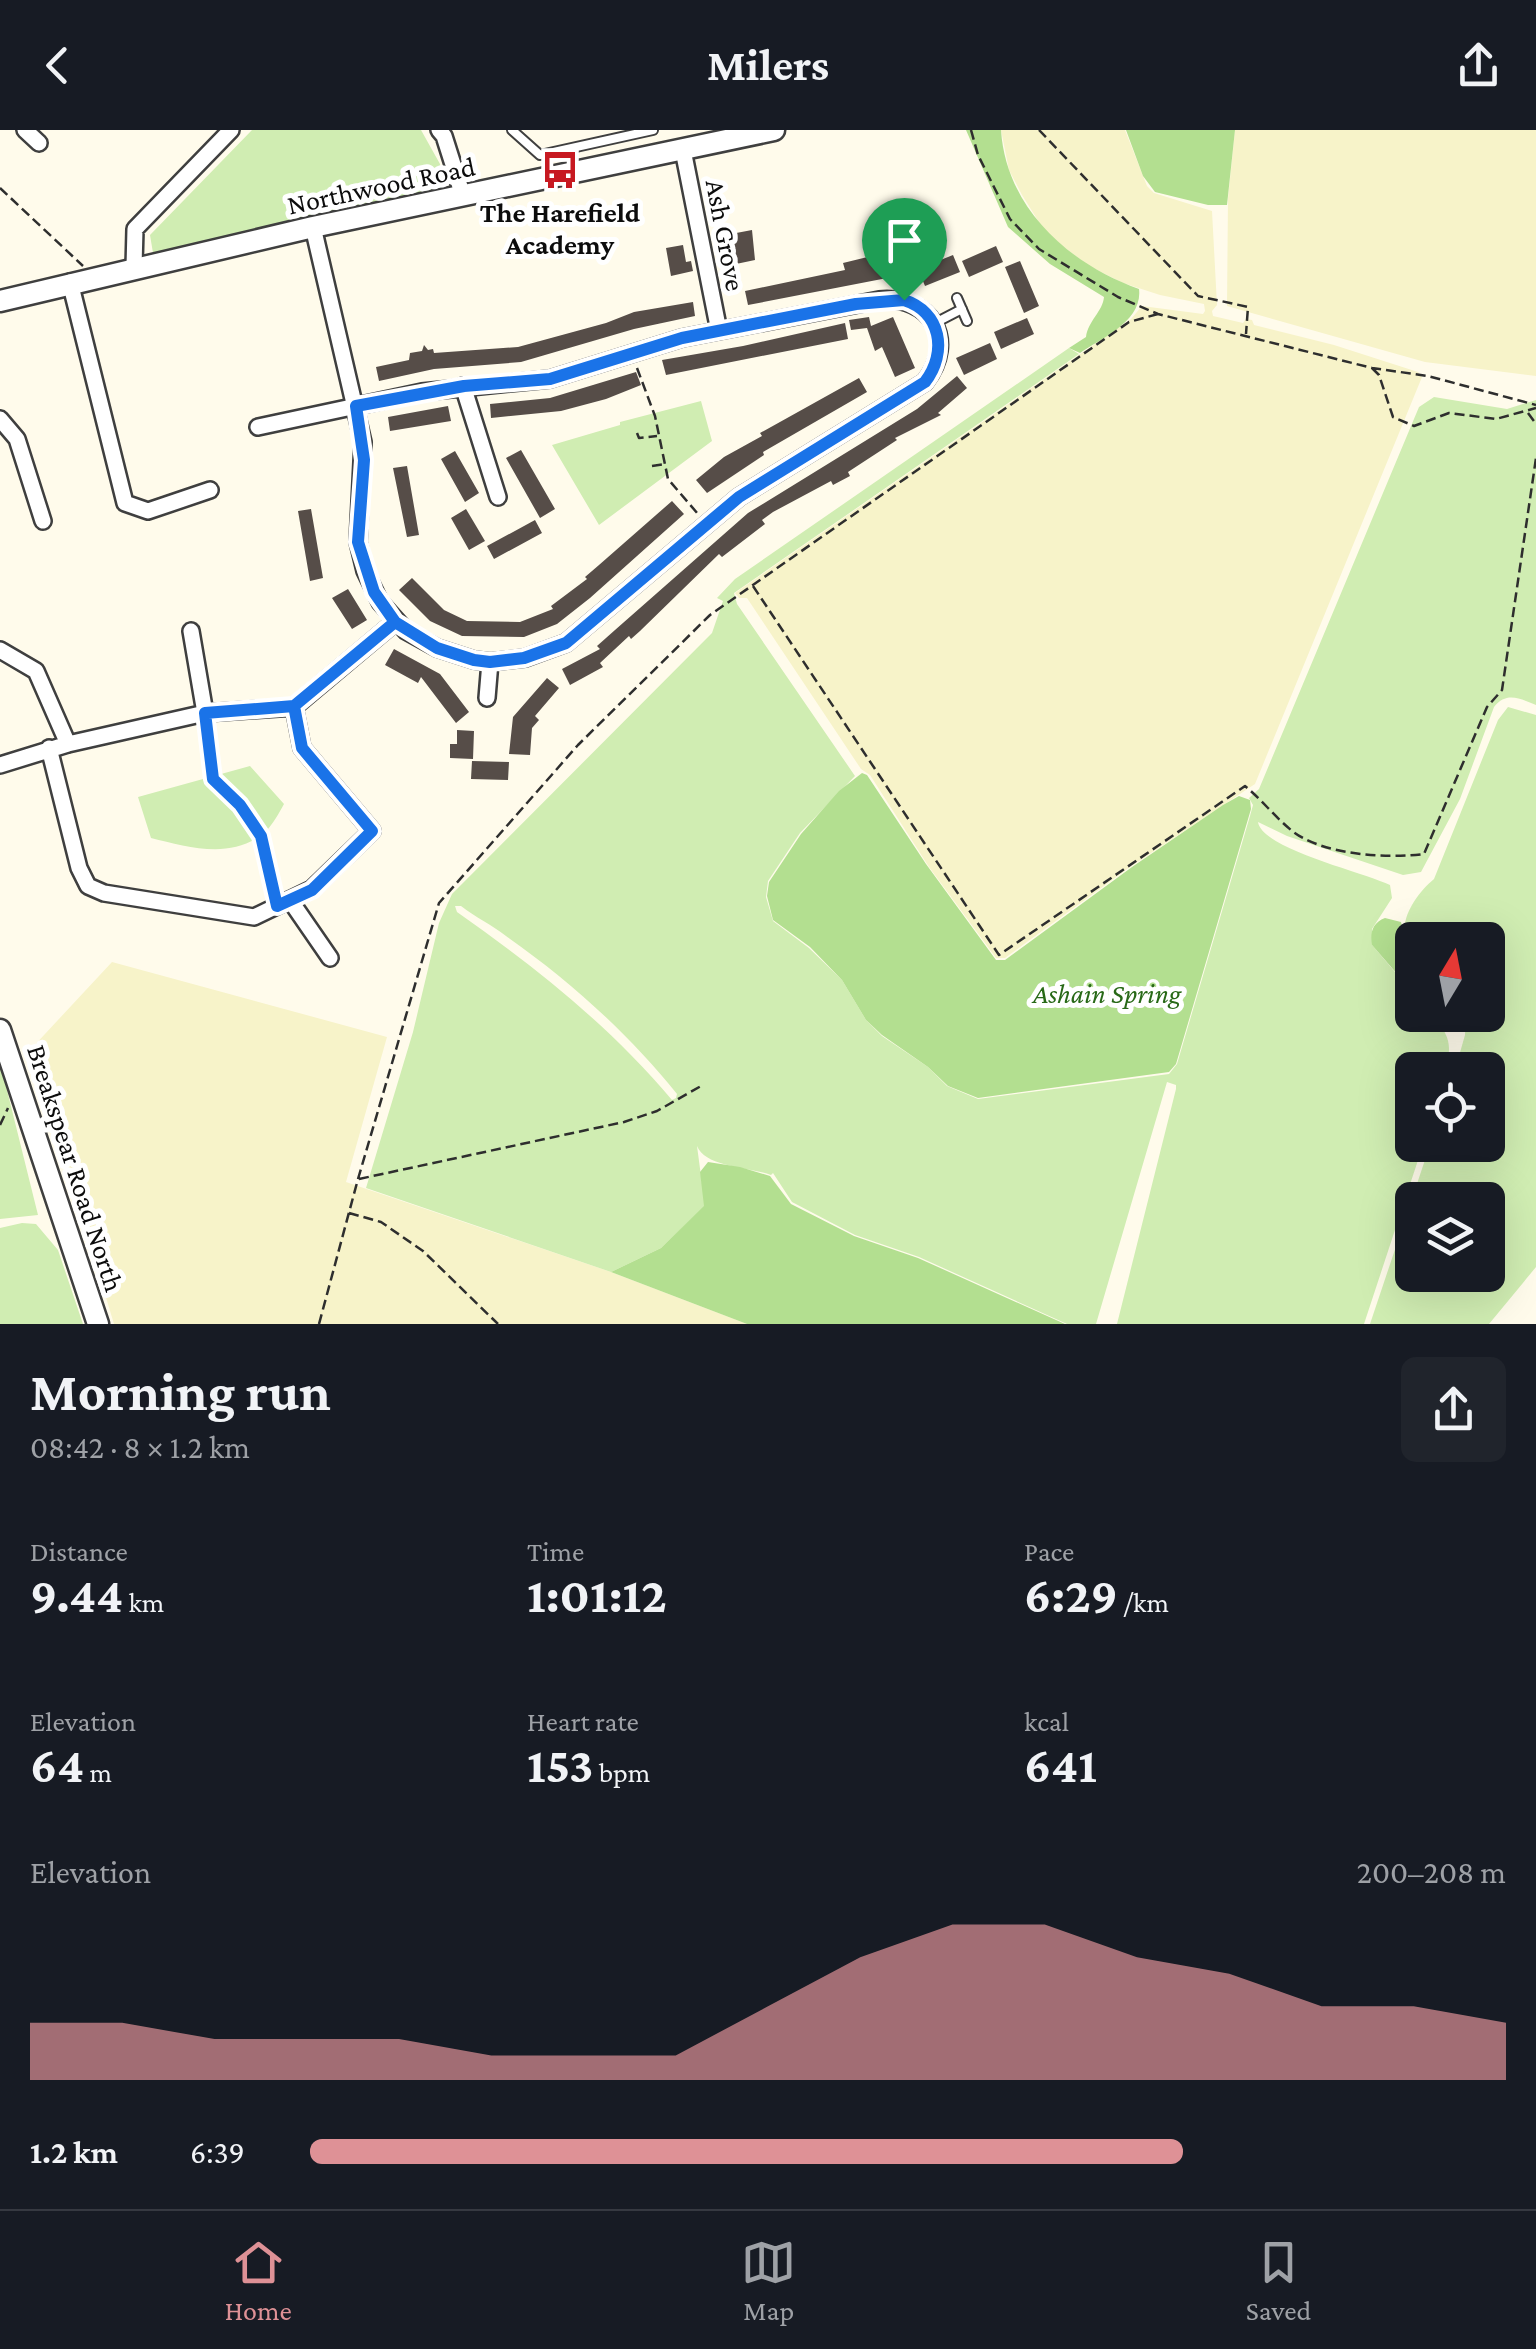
<!DOCTYPE html>
<html lang="en">
<head>
<meta charset="utf-8">
<style>
	:root { --surface:#171b24; --page:#20242c; --text:#f1f3f6; --muted:#9ea1a6; --line:#363941; --accent:#de9196 }
	body { margin:0; font-family:"Crimson Pro",serif; background:var(--page); color:var(--text); height:100vh; display:flex; flex-direction:column; font-size:38px; white-space:nowrap }
	* { box-sizing:border-box; margin:0 }
	p { font-size:32px; color:var(--muted) }
	.icon { flex:none; width:55px; height:55px; fill:none; stroke:currentColor; stroke-width:2; stroke-linecap:round; stroke-linejoin:round }
	.map { position:relative; height:1194px; overflow:hidden }
	.drawer { display:flex; flex-direction:column; background:var(--surface); flex:1 }
	.drawer>* { flex:none }
	.needle { width:65px; rotate:10deg }
	.controls { position:absolute; left:1395px; top:792px; display:grid; gap:20px }
	.controls a { display:grid; place-items:center; width:110px; height:110px; border-radius:15px; background:var(--surface); box-shadow:0 10px 40px #0002; font-size:50px }
	.pin { position:absolute; display:grid; place-items:center; width:85px; height:85px; color:#fff; margin:-102px -42px; border-radius:50% 50% 50% 0; rotate:-45deg; box-shadow:0 0 10px #0007 }
	.pin .icon { rotate:45deg }
	.round { display:grid; place-items:center; flex:none; width:105px; height:105px; border-radius:15px; background:var(--page) }
	.overview { display:flex; align-items:center; justify-content:space-between; height:170px; padding:0 30px }
	h1 { font-size:55px; font-weight:700; line-height:75px }
	.stats { display:grid; grid-template-columns:repeat(3,1fr); gap:15px; height:170px; padding:10px 30px }
	.stats div { display:grid; align-content:center }
	.stats b { font-size:50px; font-weight:700 }
	.stats small { font-size:28px; font-weight:400 }
	.stats p { font-size:28px }
	.chart { height:280px; padding:20px 30px }
	.chart p { display:flex; justify-content:space-between }
	.chart svg { width:100%; height:180px; margin-top:10px; fill:var(--accent); opacity:.7 }
	ul { padding:0 30px; list-style:none; font-size:32px }
	li { display:grid; grid-template-columns:160px 120px 1fr; align-items:center; height:75px }
	li i { height:25px; border-radius:12px; background:var(--accent) }
	header { display:flex; justify-content:space-between; align-items:center; height:130px; padding:0 30px; background:var(--surface); font-size:45px; font-weight:700 }
	.menu { display:flex; justify-content:space-around; align-items:center; height:140px; border-top:2px solid var(--line); background:var(--surface); font-size:28px; color:var(--muted) }
	.menu a { display:grid; justify-items:center; gap:5px }
	.menu .active { color:var(--accent) }
	.map>svg:first-child { display:block }
	.farmland { fill:#f7f3c9 }
	.green { fill:#d0edb2; fill-rule:evenodd }
	.forest { fill:#b3df90 }
	.building { fill:#564d48 }
	.lines { fill:none; stroke-linecap:round; stroke-linejoin:round }
	.service-casing { stroke:#3f3f3f; stroke-width:12 }
	.minor-casing { stroke:#3f3f3f; stroke-width:20 }
	.tertiary-casing { stroke:#3f3f3f; stroke-width:25 }
	.path { stroke:#2e2e2e; stroke-width:2.5; stroke-dasharray:10 5; stroke-linecap:butt }
	.service { stroke:#fff; stroke-width:8 }
	.minor { stroke:#fff; stroke-width:15 }
	.tertiary { stroke:#fff; stroke-width:20 }
	.route-casing { stroke:#fff; stroke-width:20 }
	.route { stroke:#1a73e8; stroke-width:12 }
	.labels { text-anchor:middle; stroke-width:10; stroke-linejoin:round; paint-order:stroke }
	.street-label { font-size:28px; fill:#0c0c0c; stroke:#fff }
	.poi-label { font-size:28px; font-weight:bold; fill:#0c0c0c; stroke:#fff }
	.park-label { font-size:28px; font-style:italic; fill:#286917; stroke:#fff }
</style>
</head>
<body>
<header><svg class="icon" aria-label="back" viewBox="0 0 24 24"><path d="M15 5l-7 7 7 7"/></svg>Milers<svg class="icon" aria-label="share" viewBox="0 0 24 24"><path d="M12 15V3M7 8l5-5 5 5M5 13v7h14v-7"/></svg></header>
<div class="map">
<svg width="1536" height="1194" viewBox="0 0 1536 1194">
	<rect width="100%" height="100%" fill="#fffbeb"/>
	<!-- farmland -->
	<path class="farmland" d="M1001,0H1125L1147,56L1154,63L1212,81L1217,175L1212,181L1213,186L1243,193L1246,189L1252,190L1254,195L1334,215L1418,242L1422,247L1255,654L1130,737L1005,828H996L929,737L870,645L861,639L747,468H739L735,463L1131,189L1142,176L1203,184L1205,181L1204,174L1160,165L1123,153L1089,136L1061,115L1042,97L1022,65L1009,40Z
		M1235,0H1536V246L1425,232L1227,176L1228,68Z
		M112,832L387,907L346,1052L611,1142L747,1194H114L31,919Z"/>
	<!-- green -->
	<path class="green" d="M252,0H421L440,34L444,67L154,129L150,105Z
		M1069,218L1079,224L734,463L737,474L855,646L800,703L768,751L766,767L773,791L809,818L842,850L866,890L882,906L928,937L947,956L978,969L1169,944L1177,934L1250,686L1253,675L1249,668L1259,659L1419,277L1434,267L1507,279L1536,270V575C1520,569 1507,561 1494,577L1460,669L1421,742L1403,745L1287,706L1258,692C1262,719 1364,742 1390,755L1392,768L1372,799V815L1412,862V885H1433C1449,906 1453,914 1445,940H1412V1015H1423L1364,1194H1117L1176,959V955L1167,952L1096,1194H1067L919,1127L855,1105L792,1072L773,1043L771,1045C749,1037 705,1037 697,1016L705,1076L661,1118L611,1142L366,1058L413,902L439,793L452,764L712,503L723,471L717,468L735,449ZM455,776H461C475,787 492,795 506,806C569,850 629,904 677,964L676,968L672,970C610,896 535,837 457,782Z
		M701,271L712,311L599,395L552,315L620,295V292Z
		M1508,577L1536,585V1137L1489,1194H1370L1430,1015H1488V940H1455L1465,905L1466,885H1488V810H1412V820C1392,797 1416,764 1434,749L1498,590ZM1412,1070H1488V1145H1412Z
		M250,636L284,674C279,683 273,694 266,701C233,731 188,717 151,708L138,667Z
		M0,932L38,1085L0,1089Z
		M22,1093L36,1094L58,1120L83,1194H0V1098Z"/>
	<!-- forest -->
	<path class="forest" d="M966,0H1001C1006,78 1069,134 1139,159C1143,191 1102,208 1080,223L1069,218L1086,207C1088,191 1103,181 1104,167L1050,134L1008,97Z
		M1126,0H1235L1227,75H1208L1155,62L1143,46Z
		M862,643L867,645L926,734L996,830H1005L1132,737L1223,675L1239,666L1250,670L1251,679L1176,934L1169,942L978,968L948,956L928,937L882,905L866,890L842,850L810,817L773,790L767,766L769,752L801,704L839,661Z
		M1385,788L1401,792L1406,813L1412,820V861L1372,815C1370,803 1372,793 1385,788Z
		M708,1032L740,1037L770,1046L791,1074L854,1106L918,1128L1065,1194H747L611,1142L661,1118L704,1076L700,1042Z"/>
	<!-- building -->
	<path class="building" d="M752,100L755,130L736,134L731,104Z
		M683,115L686,132L691,131L693,141L671,146L666,118Z
		M996,116L1003,132L969,147L962,131Z
		M888,122L890,130L909,127L913,143L748,175L745,161L845,140L843,133Z
		M953,125L960,142L925,156L918,139Z
		M1020,131L1039,176L1024,183L1005,137Z
		M693,172L695,186L634,199L521,232L434,239L379,251L376,237L409,230L410,223L422,221L424,215L428,220L433,219L434,223L518,217L606,193L634,182Z
		M869,187L871,196L893,187L915,238L895,247L882,217L875,221L867,198L851,200L849,190Z
		M1027,188L1034,204L1001,219L994,202Z
		M845,193L848,209L666,245L662,230L743,216Z
		M990,213L997,229L964,245L956,228Z
		M636,242L641,255L606,269L561,281L491,288L490,274L550,268Z
		M957,246L967,258L938,283L941,285L895,308L897,310L848,342L850,346L833,355L831,351L773,382L762,390L765,394L722,427L719,424L640,501L631,509L629,506L600,533L603,537L570,555L562,539L600,519L597,516L615,500L748,383L917,279Z
		M859,248L867,262L763,322L764,325L707,363L696,350L724,327L762,306L760,303Z
		M448,276L451,291L390,301L388,287Z
		M521,320L555,379L540,388L506,328Z
		M455,321L479,363L465,372L441,329Z
		M407,336L419,405L407,407L393,338Z
		M672,371L684,384L590,468L557,494L524,507L462,506L430,491L399,460L412,448L444,480L467,491L520,492L553,479L551,476L587,449L585,447L599,435Z
		M311,379L323,448L310,451L298,381Z
		M466,379L485,411L469,420L451,388Z
		M535,390L542,403L494,429L487,416Z
		M348,459L367,490L352,499L332,468Z
		M394,519L440,544L469,582L456,593L421,547L418,553L385,535Z
		M547,548L559,558L535,586L539,590L532,598L530,625L509,624L513,587Z
		M457,600L474,601L473,629L450,628V614H457Z
		M472,631L509,632L508,650L471,649Z"/>
	<g class="lines">
		<!-- service casing -->
		<g class="service-casing">
			<path id="service" d="M512,0L540,25L653,0
				M957,168L967,191
				M935,193L962,179"/>
		</g>
		<!-- minor casing -->
		<g class="minor-casing">
			<path id="minor" d="M25,0L39,13
				M439,0L444,6L463,66
				M683,20L719,201
				M134,137L135,99L231,0
				M70,152L125,373L148,381L210,360
				M463,256L498,367
				M0,289L17,309L43,391
				M258,297L422,262L550,249L682,208L879,170C931,165 958,210 925,252L739,367L566,513L525,528L490,532L474,530L437,518L406,501L380,472L365,441L358,412L363,312L313,97
				M191,501L205,583
				M0,520L36,541L68,614
				M487,568L490,532
				M49,618L79,738L88,756L104,763L254,787L312,759L372,701L302,618L294,577
				M0,635L68,614L205,583L294,577L395,492
				M290,770L330,828"/>
		</g>
		<!-- tertiary casing -->
		<g class="tertiary-casing">
			<path id="tertiary" d="M0,171L313,97L774,0
				M0,900L98,1194"/>
		</g>
		<!-- path -->
		<path class="path" d="M971,0L978,25L1010,89L1039,119L1118,167L1158,184L1372,238L1428,246L1536,275
			M1039,0L1198,166L1248,177L1246,204
			M0,58L83,136
			M637,238L655,286L668,349L698,384
			M1372,238L1379,245L1393,287L1414,296L1449,283L1496,289L1536,278
			M1528,283L1536,294
			M637,303L639,308L657,306
			M652,336L665,334
			M753,456L999,825L1245,656C1261,669 1275,687 1291,700C1321,725 1387,729 1424,724L1487,577L1502,560L1536,328
			M207,599L213,649L241,675L261,706L274,761
			M0,995L8,978
			M359,1049L624,992L657,981L701,956
			M349,1083L381,1092L423,1121L498,1194
			M319,1194L358,1049L439,773L578,615L710,485L1129,192L1158,184"/>
		<!-- service -->
		<use href="#service" class="service"/>
		<!-- minor -->
		<use href="#minor" class="minor"/>
		<!-- tertiary -->
		<use href="#tertiary" class="tertiary"/>
	</g>
	<g class="lines">
		<!-- route casing -->
		<g class="route-casing">
			<path id="route" d="M904,170L856,174L682,208L550,249L464,256L356,276L364,330L358,412L374,462L395,492L294,576L302,618L372,701L312,760L277,776L261,706L240,675L213,649L205,583L294,576L395,492L437,518L474,530L490,532L524,528L566,513L739,367L925,252C948,222 941,182 904,170"/>
		</g>
		<!-- route -->
		<use href="#route" class="route"/>
	</g>
	<!-- icons -->
	<defs>
		<g id="bus-bare" transform="scale(3)"><path d="M-5-6H5V4H4V6H2V4H-2V6H-4V4H-5ZM-3.5-4V0h7V-4ZM-3.5 1.2v1.5H-2V1.2ZM2 1.2v1.5H3.5V1.2Z" fill="#c71921" stroke="#fff" stroke-width="2.5" paint-order="stroke"/></g>
	</defs>
	<g fill-rule="evenodd">
		<use href="#bus-bare" x="560" y="40"/>
	</g>
	<g class="labels">
		<!-- street labels -->
		<g class="street-label">
			<text transform="translate(381 55) rotate(-12)" y="10">Northwood Road</text>
			<text transform="translate(726 105) rotate(79)" y="10">Ash Grove</text>
			<text transform="translate(76 1038) rotate(72)" y="10">Breakspear Road North</text>
		</g>
		<!-- poi labels -->
		<g class="poi-label">
			<text x="560" y="92">The Harefield<tspan x="560" dy="32">Academy</tspan></text>
		</g>
		<!-- park labels -->
		<g class="park-label">
			<text x="1107" y="873">Ashain Spring</text>
		</g>
	</g>
</svg>
<div class="controls">
<a><svg class="needle" viewBox="-14 -14 28 28"><path d="M0-13l5 13h-10z" fill="#e53935"/><path d="M0 13l5-13h-10z" fill="#9ea1a6"/></svg></a>
<a><svg class="icon" aria-label="locate" viewBox="0 0 24 24"><circle cx="12" cy="12" r="6"/><path d="M12 2v4M12 18v4M2 12h4M18 12h4"/></svg></a>
<a><svg class="icon" aria-label="layers" viewBox="0 0 24 24"><path d="M12 4l9 5-9 5-9-5zM3 14l9 5 9-5"/></svg></a>
</div>
<div class="pin" style="left:904px;top:170px;background:#1e9e55"><svg class="icon" aria-label="arrive" viewBox="0 0 24 24"><path d="M6 21V4h12l-3 4 3 4H6"/></svg></div>
</div>
<section class="drawer">
<div class="overview"><div><h1>Morning run</h1><p>08:42 · 8 × 1.2 km</p></div><a class="round"><svg class="icon" aria-label="share" viewBox="0 0 24 24"><path d="M12 15V3M7 8l5-5 5 5M5 13v7h14v-7"/></svg></a></div>
<div class="stats">
<div><p>Distance</p><b>9.44<small> km</small></b></div>
<div><p>Time</p><b>1:01:12</b></div>
<div><p>Pace</p><b>6:29<small> /km</small></b></div>
</div>
<div class="stats">
<div><p>Elevation</p><b>64<small> m</small></b></div>
<div><p>Heart rate</p><b>153<small> bpm</small></b></div>
<div><p>kcal</p><b>641</b></div>
</div>
<div class="chart"><p><span>Elevation</span>200–208 m</p>
<svg viewBox="0 0 160 44" preserveAspectRatio="none"><path d="M0 44V30L10 30L20 34L30 34L40 34L50 38L60 38L70 38L80 26L90 14L100 6L110 6L120 14L130 18L140 26L150 26L160 30V44z"/></svg>
</div>
<ul>
<li><b>1.2 km</b>6:39<i style="width:73%"></i></li>
</ul>
</section>
<nav class="menu">
<a class="active"><svg class="icon" aria-label="home" viewBox="0 0 24 24"><path d="M3 11l9-7 9 7M6 9v11h12V9"/></svg>Home</a>
<a><svg class="icon" aria-label="map" viewBox="0 0 24 24"><path d="M3 6l6-2 6 2 6-2v14l-6 2-6-2-6 2zM9 4v14M15 6v14"/></svg>Map</a>
<a><svg class="icon" aria-label="saved" viewBox="0 0 24 24"><path d="M7 4h10v16l-5-4-5 4z"/></svg>Saved</a>
</nav>
</body>
</html>
